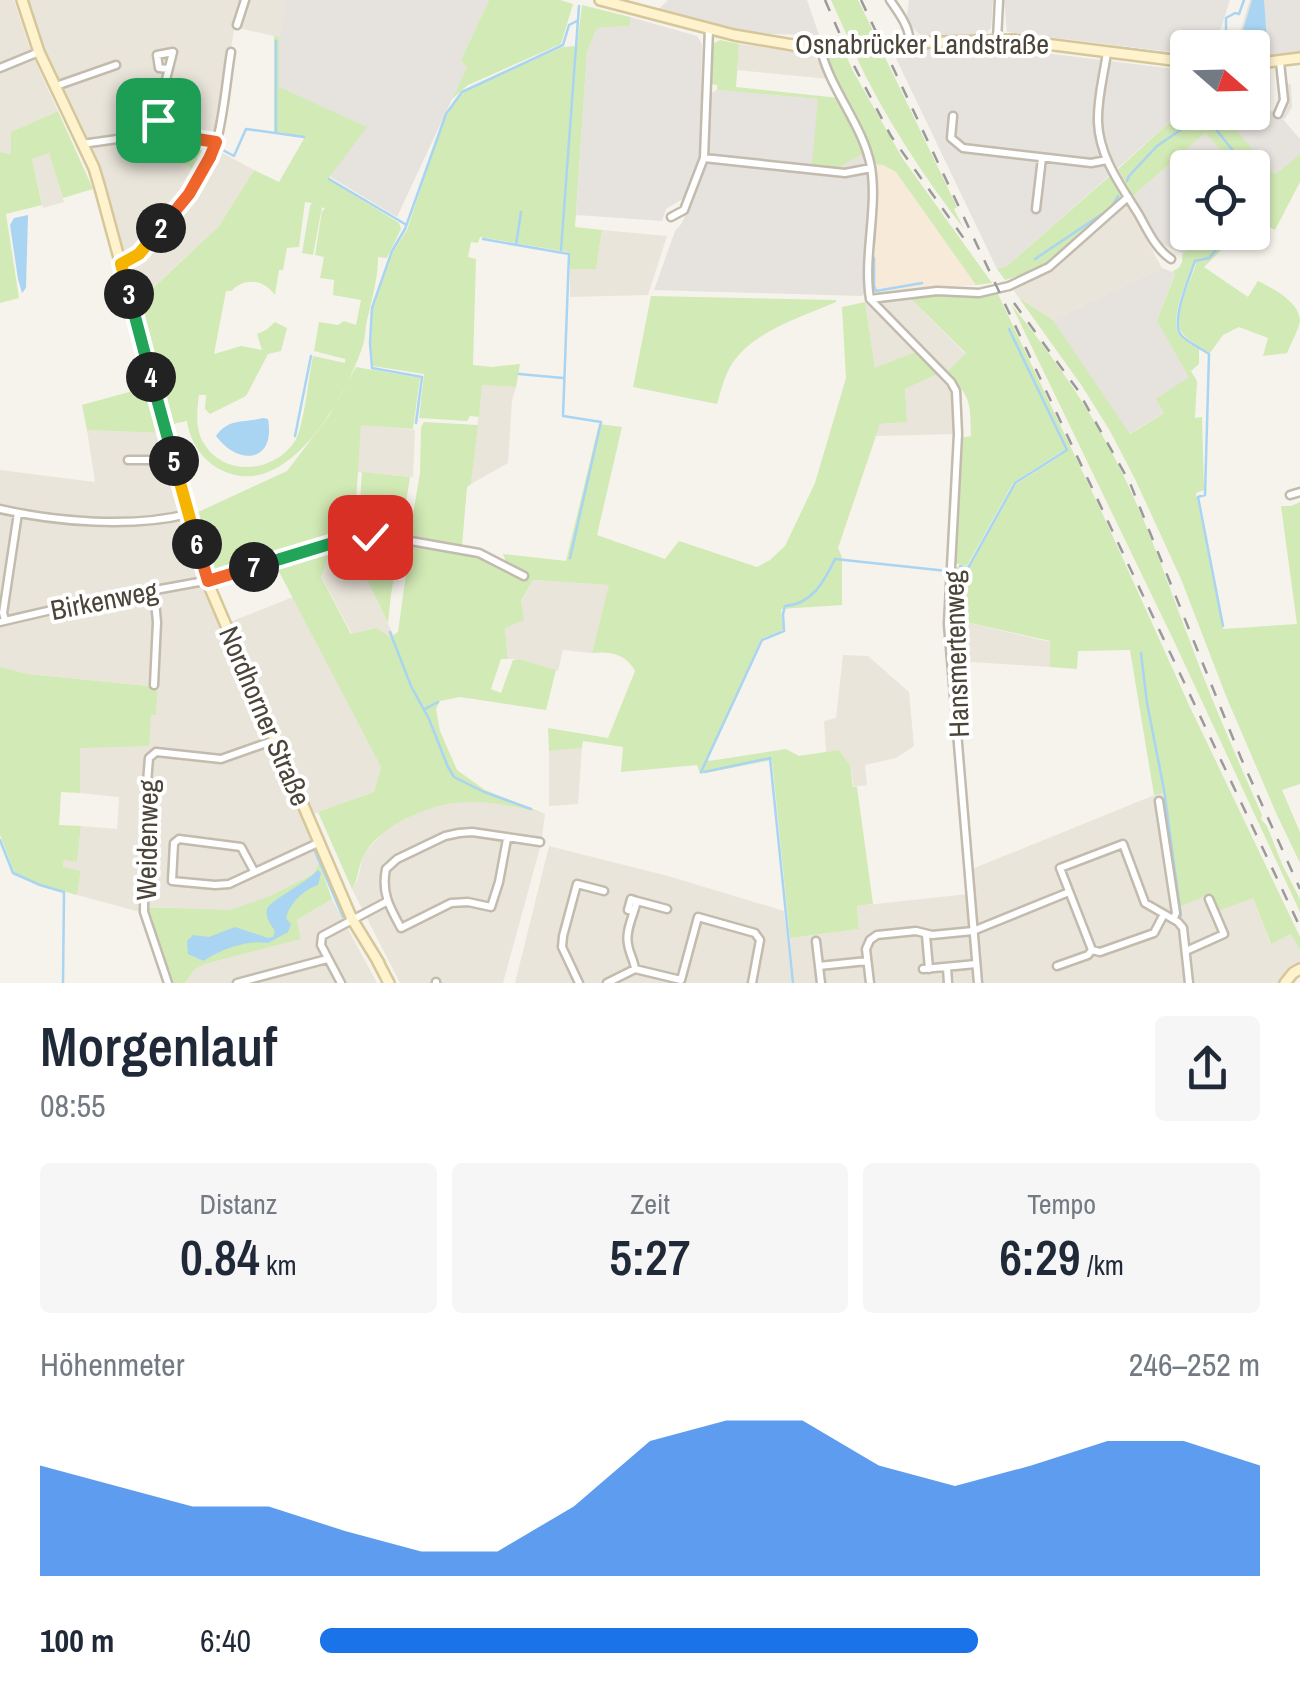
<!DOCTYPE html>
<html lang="de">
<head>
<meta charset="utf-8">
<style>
	:root { --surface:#fff; --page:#f6f6f7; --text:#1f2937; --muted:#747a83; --accent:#1a73e8 }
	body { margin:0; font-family:"Archivo Narrow",sans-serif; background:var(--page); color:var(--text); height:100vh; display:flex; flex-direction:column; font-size:38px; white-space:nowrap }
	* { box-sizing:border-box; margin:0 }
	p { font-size:32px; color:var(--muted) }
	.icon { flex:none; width:55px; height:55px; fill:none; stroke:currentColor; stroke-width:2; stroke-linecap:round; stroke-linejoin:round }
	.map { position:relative; height:983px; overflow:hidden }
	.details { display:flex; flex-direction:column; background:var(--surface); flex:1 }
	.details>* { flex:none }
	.needle { width:65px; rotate:110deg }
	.controls { position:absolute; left:1170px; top:30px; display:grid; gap:20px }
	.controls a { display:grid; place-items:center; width:100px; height:100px; border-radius:10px; background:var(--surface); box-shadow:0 2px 8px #0004; font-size:50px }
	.pin { position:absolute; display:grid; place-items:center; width:85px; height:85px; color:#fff; margin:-42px; border-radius:20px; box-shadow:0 5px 15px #0006 }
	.km { position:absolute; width:50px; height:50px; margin:-25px; border-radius:50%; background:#222; color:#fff; font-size:28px; line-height:50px; text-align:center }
	.round { display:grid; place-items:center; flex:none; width:105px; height:105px; border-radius:10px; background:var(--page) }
	.summary { display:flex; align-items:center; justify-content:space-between; height:170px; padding:0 40px }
	h1 { font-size:55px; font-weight:600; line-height:75px }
	.stats { display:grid; grid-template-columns:repeat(3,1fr); gap:15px; height:170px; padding:10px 40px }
	.stats div { display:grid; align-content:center; border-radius:10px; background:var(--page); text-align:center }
	.stats b { font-size:50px; font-weight:600 }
	.stats small { font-size:28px; font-weight:400 }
	.stats p { font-size:28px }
	.chart { height:280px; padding:20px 40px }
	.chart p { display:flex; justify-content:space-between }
	.chart svg { width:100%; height:180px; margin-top:10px; fill:var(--accent); opacity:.7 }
	ul { padding:0 40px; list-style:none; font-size:32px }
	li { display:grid; grid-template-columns:160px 120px 1fr; align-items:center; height:75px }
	li i { height:25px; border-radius:12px; background:var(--accent) }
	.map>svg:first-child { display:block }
	.residential { fill:#eae5da }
	.commercial { fill:#f7ead8 }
	.industrial { fill:#e6e2dd }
	.green { fill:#d2eab5; fill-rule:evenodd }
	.water { fill:#a9d4f2 }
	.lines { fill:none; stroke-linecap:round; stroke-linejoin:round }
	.stream { stroke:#a9d4f2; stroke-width:2.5 }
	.street-casing { stroke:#c2bbae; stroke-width:11 }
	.secondary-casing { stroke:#d6c79b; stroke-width:14 }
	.street { stroke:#fff; stroke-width:6 }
	.secondary { stroke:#fff3cd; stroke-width:9 }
	.rail { stroke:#9a9a9a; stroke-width:2.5; stroke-dasharray:12 12; stroke-linecap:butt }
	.split-1-casing { stroke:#fff; stroke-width:20 }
	.split-2-casing { stroke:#fff; stroke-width:20 }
	.split-3-casing { stroke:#fff; stroke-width:20 }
	.split-4-casing { stroke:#fff; stroke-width:20 }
	.split-5-casing { stroke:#fff; stroke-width:20 }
	.split-6-casing { stroke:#fff; stroke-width:20 }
	.split-7-casing { stroke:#fff; stroke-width:20 }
	.split-8-casing { stroke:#fff; stroke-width:20 }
	.split-9-casing { stroke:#fff; stroke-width:20 }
	.split-1 { stroke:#f0652b; stroke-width:12 }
	.split-2 { stroke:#f0652b; stroke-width:12 }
	.split-3 { stroke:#f5b400; stroke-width:12 }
	.split-4 { stroke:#22a559; stroke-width:12 }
	.split-5 { stroke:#22a559; stroke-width:12 }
	.split-6 { stroke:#f5b400; stroke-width:12 }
	.split-7 { stroke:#f0652b; stroke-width:12 }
	.split-8 { stroke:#22a559; stroke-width:12 }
	.split-9 { stroke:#f5b400; stroke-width:12 }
	.labels { text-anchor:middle; stroke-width:8; stroke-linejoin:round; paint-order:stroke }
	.street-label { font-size:28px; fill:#4b4439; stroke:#fff }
</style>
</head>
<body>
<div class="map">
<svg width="1300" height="983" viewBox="0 0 1300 983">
	<rect width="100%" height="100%" fill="#f6f3ec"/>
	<!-- residential -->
	<path class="residential" d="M0,0H14L31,52L58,111L11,132V154L0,152Z
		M26,0H243L234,30L214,146L185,164L198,173L187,193L138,252L123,259L104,187L39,42Z
		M247,0H287L279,37L238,28Z
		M739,44L814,54L829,79L737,70Z
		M217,150L254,170L219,226L136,303L127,266L140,258L191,195Z
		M49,152L64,202L43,208L32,159Z
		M1126,202L1162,268L1053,320L1019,298L1011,287L1038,278Z
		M602,230L667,236L648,295L570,297V269L596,268Z
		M908,296L966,354L946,373L877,303L880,300Z
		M865,302L869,304L918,351L875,369Z
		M940,373L954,391L956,434L875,436L880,424L907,422L905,389Z
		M482,385L516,387L512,400L508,463L471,484Z
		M361,424L415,430L413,477L357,472Z
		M87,430L160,433L199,578L0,618V470L95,482Z
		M348,541L393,634L389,637L375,628L352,634L321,576L329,555L326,547Z
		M533,580L610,585L592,653L563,650L558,671L519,659H508L505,627L523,620L521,602Z
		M201,584L315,848L314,849L319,863L313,874L270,896L230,911L141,906L140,912L77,895L81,872L63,868L64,860L77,862L81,826L117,829L119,797L80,793V748L151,715H156L158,687L28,674L0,667V626L73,607Z
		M293,597L381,767L374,792L313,814L230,622Z
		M952,619L1050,642V667L955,661Z
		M843,655L868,656L909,692L914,746L896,758L865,765L867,785L854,787L850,765L840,751L826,752L824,721L836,718Z
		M582,748L578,804L549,806V751Z
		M1162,792L1179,906L1211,893L1253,898L1270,943L1292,934L1300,950V962L1289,968L1279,983H981L972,869Z
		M479,800L495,802L545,814L541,844L503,983H400L352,889L358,879L363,855L387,828L425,809L459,801Z
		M549,846L668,876L784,911L792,983H515Z
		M968,894L974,983H794L790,938L859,929L857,906Z
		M332,899L377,983H185L194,970L205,964L301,939L297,920Z"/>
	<!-- commercial -->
	<path class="commercial" d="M872,164L883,165L896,172L976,285L938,287L876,294L873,292L875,171Z"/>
	<!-- industrial -->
	<path class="industrial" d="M287,0H489L461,60L467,67L397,217L329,176L366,127L278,87L279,37Z
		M668,0H807L819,35L761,34L658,10Z
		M909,0H993L991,28L985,34L921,36L912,27L907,15Z
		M1004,0H1230L1215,47L1188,48L1187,54L1007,32Z
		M1250,0H1300V53L1253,58L1252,48H1235Z
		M630,17L697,36L702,44L700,157L684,198L666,209L662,221L576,215L587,52L597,28L629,26Z
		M995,47L1175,69L1171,121L1007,266L997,269L892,50Z
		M1291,84L1292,107L1285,119L1282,118L1300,139V154L1275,176L1221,114L1274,111L1279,100L1278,85Z
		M717,90L818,99L838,168L863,154L869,183L866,293L862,296L654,290L675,231L682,223L705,165L708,153L711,93Z
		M1205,133L1236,167L1188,168V232L1209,233L1184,254L1162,244L1133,196Z
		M1162,268L1175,273L1157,321L1190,377L1165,412L1129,434L1053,320Z"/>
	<!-- green -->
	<path class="green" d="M489,0H560L573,4L561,44L468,85L452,99L467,67L461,60Z
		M831,0H858L877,39L849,40Z
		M582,5L630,17V26L597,28L587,52L575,227L602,230L596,269H570V254L568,252L480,237L478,243L471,242L468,257L476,259L473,365L492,367L520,364L516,387L482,385L479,417L470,416L467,421L419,418L424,374L373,366L371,342L373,308L393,252L407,230L442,124L455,101L469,88L563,47L577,46Z
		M274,36L279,37V87L367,127L328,179L399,223L401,229L387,258L378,257C378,280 371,302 366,325C365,333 365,341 362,348C345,399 286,503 221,470C202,460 190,442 187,421L173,424L139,301L219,226L254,170L279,182L305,137L274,131ZM305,202L312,203L310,206L302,253L313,255L322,207L325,209L322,211L315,255L324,257L320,278L334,280L333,295L361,300L356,325L344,321L338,325L319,322L314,351L345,359V363L313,356C309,374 304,427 295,441C274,473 224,478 203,442C195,428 197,410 199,395H206L205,409L210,414L246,396L268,354L281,351L287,328L275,322L266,330L257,334L262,350L241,346L214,354L226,291H231C245,277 263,279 275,295L279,270H283L287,248L299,247Z
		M720,40L739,44L736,87L839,98L863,154L838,168L812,165L818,99L717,90V85L711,84L710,80L712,44Z
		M844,51L853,71L903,159L992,283L976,285L896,172L883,165L872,164L827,59L831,52Z
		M882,51L957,207L954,209L964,229C922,174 883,115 854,52Z
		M1175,69L1187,70L1188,112L1221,113L1275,175L1300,154V182L1275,230L1253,219V193L1256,190L1253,186L1252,168L1236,167L1205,133L1133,196L1118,169L1171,121Z
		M58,111L93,189L63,198L49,153L32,159L42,205L6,214L19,298L0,303V152L11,154V132Z
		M167,138L214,146L198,173L185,164L165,162Z
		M1112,174L1125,198L1046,267L1005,280L997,269L1007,266Z
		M1209,232L1239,233L1204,267L1248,297L1258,281C1272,288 1300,302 1300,321C1298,331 1291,343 1287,353L1263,356L1268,338L1239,327L1223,335L1210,353C1202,347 1190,342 1183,334C1170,320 1191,280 1196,264L1194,262C1188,277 1169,319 1179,334C1183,340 1193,345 1199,349V364L1191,371L1197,381L1195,418L1202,417L1204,490L1196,493L1223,629L1297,624L1281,506H1291L1300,502V784L1282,790L1300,832V863L1277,815L1226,696L1181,579L1135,479L1110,431L1082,386L1019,298L1053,320L1130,434L1164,413L1156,399L1189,377L1157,321L1175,274L1173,271C1181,268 1183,262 1182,255Z
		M997,292L1104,517L1189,705L1300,937V950L1291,934L1271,944L1253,898L1218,911L1210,894L1179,907L1163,793L1154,795L1130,650L1078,651L1077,669L1050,667V641L952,619L955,567L969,568L1015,485L1063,454L1061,452L1013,483L967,566L954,563L960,438L971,436C970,404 972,396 946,373L966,353L908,296Z
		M651,296L836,300V302C800,318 751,331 730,367C724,378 721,391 717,404L633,387Z
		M865,302L875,368L918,351L940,373L905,389L907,422L880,424L838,548L842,557V605L781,609L783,630L761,639L707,759L709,761L786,749L799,756L839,750L850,765L853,787H857L873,904L857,906L859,929L790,938L772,760L700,774L697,765L621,772L623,747L583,741L582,748L549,751L548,728L608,738L635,671C626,654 611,651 592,653L609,585L533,580L521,601L524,620L505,628L508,659H501L491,689L501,693L513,660L519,659L556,670L546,710L460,697L440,701L436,709L440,731L457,770L485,790L545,814C492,801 458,793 407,818C391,826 375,837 365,853C358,864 359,878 352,889L318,812L374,792L381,767L274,562L326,547L329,555L321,577L351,634L376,628L390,637L398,632L410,545L477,556L509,570L503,554L566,561L599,424L622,427L597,535L665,559L679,541L757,567L770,560L785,546L815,483L846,378L842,307Z
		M1011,304C1056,360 1097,418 1127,483C1151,533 1169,587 1189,639C1211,699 1236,756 1262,815L1261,819L1267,826L1282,864L1300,899V912L1172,637Z
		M356,367L420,378L413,429L361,425L354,534L215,575L209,564L196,513L287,471L329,416Z
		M147,387L160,433L87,430L82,405Z
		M424,422L478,425L471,484L467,487L462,546L409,538L420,473L421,427Z
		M362,472L410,477L401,535L358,531Z
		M356,539L401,543L391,594L388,623L348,541Z
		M0,667L28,674L158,687L156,715H151L149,746L80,748V793L61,792L59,825L81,826L77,862L64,860L63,867L81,871L77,895L41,885L14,872L0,835Z
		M319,863L332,899L297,920L301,939L205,964L194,970L185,983H174L148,913L147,907L230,910L270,896L313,874Z"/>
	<!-- water -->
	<path class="water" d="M1252,0H1264L1267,42L1264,49L1238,47Z
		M28,215L26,288L22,293L18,279L10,225L14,218Z
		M263,418L268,419C276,463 238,466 216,436C228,418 245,423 263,418Z
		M318,870L321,873L318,885C303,890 290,903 286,918L291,924L288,932L268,943C250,939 218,950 204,961L188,954L187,941L193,935L209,937L235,927L268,938L273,937L275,931C271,925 265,918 267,909C269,901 308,882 318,870Z"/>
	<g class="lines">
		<!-- stream -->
		<path class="stream" d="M276,41V133
			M1113,47L1188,56
			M1221,48L1226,30V18L1235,13L1239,14L1244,0
			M1206,117L1247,168
			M219,144V148L234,156L246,129L304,137
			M1252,174C1261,184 1263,197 1261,210L1252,215
			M329,179L405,224
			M1127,181L1129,176L1157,146L1207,112
			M483,239L569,254L563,416L601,422L570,558
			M874,244L875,230
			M516,245L521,212
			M561,250L579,6
			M874,258V286L876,291L922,283
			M1035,259L1111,208L1118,196
			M519,374L563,378
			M416,423L422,377L372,368L370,343L372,308L392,251L405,229L446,114L462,92L563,45L569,25L577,21
			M295,436L311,356
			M960,566L968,568L1015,483L1067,450L1009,329
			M1223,626L1198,497L1205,495L1209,354C1201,348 1187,342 1181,335C1170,321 1190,276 1195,261L1209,258L1231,232
			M390,632L411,686L429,719L448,767L454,777L484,792L531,809
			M1141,653L1147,703L1164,790L1181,916
			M425,709L438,702
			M289,762L293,771
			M701,772L762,640L784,631L783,614L785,606C812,604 824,582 835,559L947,571
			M704,772L770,758L793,983
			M298,781L301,788
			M303,794L306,802
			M0,840L13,873L40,885L64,892L63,983
			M314,849L343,917"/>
		<!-- street casing -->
		<g class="street-casing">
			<path id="street" d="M890,0C899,13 909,26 910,42
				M237,25L245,0
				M997,40L999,0
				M820,46C829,89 863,124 871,167C878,209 863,257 870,299
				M1107,52C1104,75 1097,99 1098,122C1099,157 1122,187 1139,215C1148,231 1156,249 1171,259
				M0,68L39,52
				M56,86L116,65
				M1278,114L1284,100L1280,62
				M953,116L951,138L963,148L1091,163L1107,160
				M160,133L158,111L173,52L157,55L159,68L168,69
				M82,144L160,133L216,142
				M704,158L845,173L871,168
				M1036,209L1042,158
				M671,217L684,210L704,158L709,29
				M121,263C148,256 208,172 216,144C224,115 226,83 231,52
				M870,299L951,382L956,391L958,434L948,624L978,983
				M870,299L937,291L979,293L1009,286L1049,267L1128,197
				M128,460H174
				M1290,495L1300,492
				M0,509C57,522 132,528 188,514
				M154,591L157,622L154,685
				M5,620L3,613L18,513
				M0,622L73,605L210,580L356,537L405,540L479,553L524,576
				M1159,801L1176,913L1174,918
				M507,839L499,882L491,907L468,902L451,903L401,928C390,908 381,893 386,869L397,859L445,836L459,833L472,832L540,842
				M254,871L241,847L179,839L174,843L172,881L215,885L229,884L320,842
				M637,901L667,909
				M634,911L628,910L631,899L637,901
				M926,935L929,969
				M816,941L821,983
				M1092,950L1060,868L1123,844L1145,903L1178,922L1183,928L1189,983
				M1186,951L1224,934L1209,899
				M819,966L867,961
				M1057,966L1088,955L1092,950L1100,952L1154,933L1164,914
				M947,967L948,983
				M635,969C634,960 629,953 628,944C625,931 634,914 637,901
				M923,969L976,964
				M436,982V983
				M168,983L144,912L145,807L149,758L156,752L221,759L275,740
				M237,983L327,959
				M341,983L321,945L322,936L386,902
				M579,983L562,947L563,936L577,884L604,891
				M607,983L635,969L681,980L698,917L755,933L760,940L752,983
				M870,983L866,949L870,940L877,935L916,931L932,935L973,931L1069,892"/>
		</g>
		<!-- secondary casing -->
		<g class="secondary-casing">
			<path id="secondary" d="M22,0L39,52L94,168L100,188L207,581L352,919L379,963
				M600,0L734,35L799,46L1014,40L1188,62
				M1252,64L1300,58
				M378,962L389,983
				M1285,983L1293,973L1300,969"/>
		</g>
		<!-- street -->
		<use href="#street" class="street"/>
		<!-- secondary -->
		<use href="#secondary" class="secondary"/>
		<!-- rail -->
		<path class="rail" d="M825,0L851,60L891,136L965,240
			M861,0L1300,927
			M1014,303L1077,389L1130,483L1241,758L1300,889"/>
	</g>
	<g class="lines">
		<!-- split-1 casing -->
		<g class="split-1-casing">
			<path id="split-1" d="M158,120L160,133L216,142L210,157"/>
		</g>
		<!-- split-2 casing -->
		<g class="split-2-casing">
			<path id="split-2" d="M161,228L189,194L210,157"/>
		</g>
		<!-- split-3 casing -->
		<g class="split-3-casing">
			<path id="split-3" d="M129,294L121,264L139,254L161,228"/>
		</g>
		<!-- split-4 casing -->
		<g class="split-4-casing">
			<path id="split-4" d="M129,294L151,377"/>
		</g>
		<!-- split-5 casing -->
		<g class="split-5-casing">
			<path id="split-5" d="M151,377L174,461"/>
		</g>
		<!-- split-6 casing -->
		<g class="split-6-casing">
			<path id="split-6" d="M174,461L197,544"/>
		</g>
		<!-- split-7 casing -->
		<g class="split-7-casing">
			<path id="split-7" d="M197,544L208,581L254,567"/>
		</g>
		<!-- split-8 casing -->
		<g class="split-8-casing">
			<path id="split-8" d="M254,567L336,542"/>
		</g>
		<!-- split-9 casing -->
		<g class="split-9-casing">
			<path id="split-9" d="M336,542L356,537H370"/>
		</g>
		<!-- split-1 -->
		<use href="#split-1" class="split-1"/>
		<!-- split-2 -->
		<use href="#split-2" class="split-2"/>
		<!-- split-3 -->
		<use href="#split-3" class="split-3"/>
		<!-- split-4 -->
		<use href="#split-4" class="split-4"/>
		<!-- split-5 -->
		<use href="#split-5" class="split-5"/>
		<!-- split-6 -->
		<use href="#split-6" class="split-6"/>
		<!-- split-7 -->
		<use href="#split-7" class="split-7"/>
		<!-- split-8 -->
		<use href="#split-8" class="split-8"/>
		<!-- split-9 -->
		<use href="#split-9" class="split-9"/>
	</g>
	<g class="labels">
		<!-- street labels -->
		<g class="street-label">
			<text x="922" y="54">Osnabrücker Landstraße</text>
			<text transform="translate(104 600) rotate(-11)" y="10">Birkenweg</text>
			<text transform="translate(956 654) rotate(-92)" y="10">Hansmertenweg</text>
			<text transform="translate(265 716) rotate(67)" y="10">Nordhorner Straße</text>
			<text transform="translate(147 840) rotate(-89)" y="10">Weidenweg</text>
		</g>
	</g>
</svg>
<div class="controls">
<a><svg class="needle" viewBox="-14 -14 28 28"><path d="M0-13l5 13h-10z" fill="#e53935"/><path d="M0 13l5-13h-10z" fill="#747a83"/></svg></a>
<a><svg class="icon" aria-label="locate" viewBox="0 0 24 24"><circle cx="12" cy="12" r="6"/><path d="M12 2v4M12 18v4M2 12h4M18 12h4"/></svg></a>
</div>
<div class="pin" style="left:158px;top:120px;background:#1e9e55"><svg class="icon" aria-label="arrive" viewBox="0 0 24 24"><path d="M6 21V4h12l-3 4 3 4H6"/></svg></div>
<div class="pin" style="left:370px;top:537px;background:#d93025"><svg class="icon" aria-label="check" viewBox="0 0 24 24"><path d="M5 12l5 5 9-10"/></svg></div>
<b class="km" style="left:161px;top:228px">2</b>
<b class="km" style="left:129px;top:294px">3</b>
<b class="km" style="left:151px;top:377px">4</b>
<b class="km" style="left:174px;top:461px">5</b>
<b class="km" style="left:197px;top:544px">6</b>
<b class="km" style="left:254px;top:567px">7</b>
</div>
<section class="details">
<div class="summary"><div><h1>Morgenlauf</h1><p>08:55</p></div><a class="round"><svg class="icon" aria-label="share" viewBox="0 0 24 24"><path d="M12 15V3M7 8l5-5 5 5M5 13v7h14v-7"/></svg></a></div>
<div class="stats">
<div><p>Distanz</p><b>0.84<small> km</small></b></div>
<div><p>Zeit</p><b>5:27</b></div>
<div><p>Tempo</p><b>6:29<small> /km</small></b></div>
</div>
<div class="chart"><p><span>Höhenmeter</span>246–252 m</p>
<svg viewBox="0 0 160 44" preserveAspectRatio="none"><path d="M0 44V17L10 22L20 27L30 27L40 33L50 38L60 38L70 27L80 11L90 6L100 6L110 17L120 22L130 17L140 11L150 11L160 17V44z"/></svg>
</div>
<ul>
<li><b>100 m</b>6:40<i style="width:70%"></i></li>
</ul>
</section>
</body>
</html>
